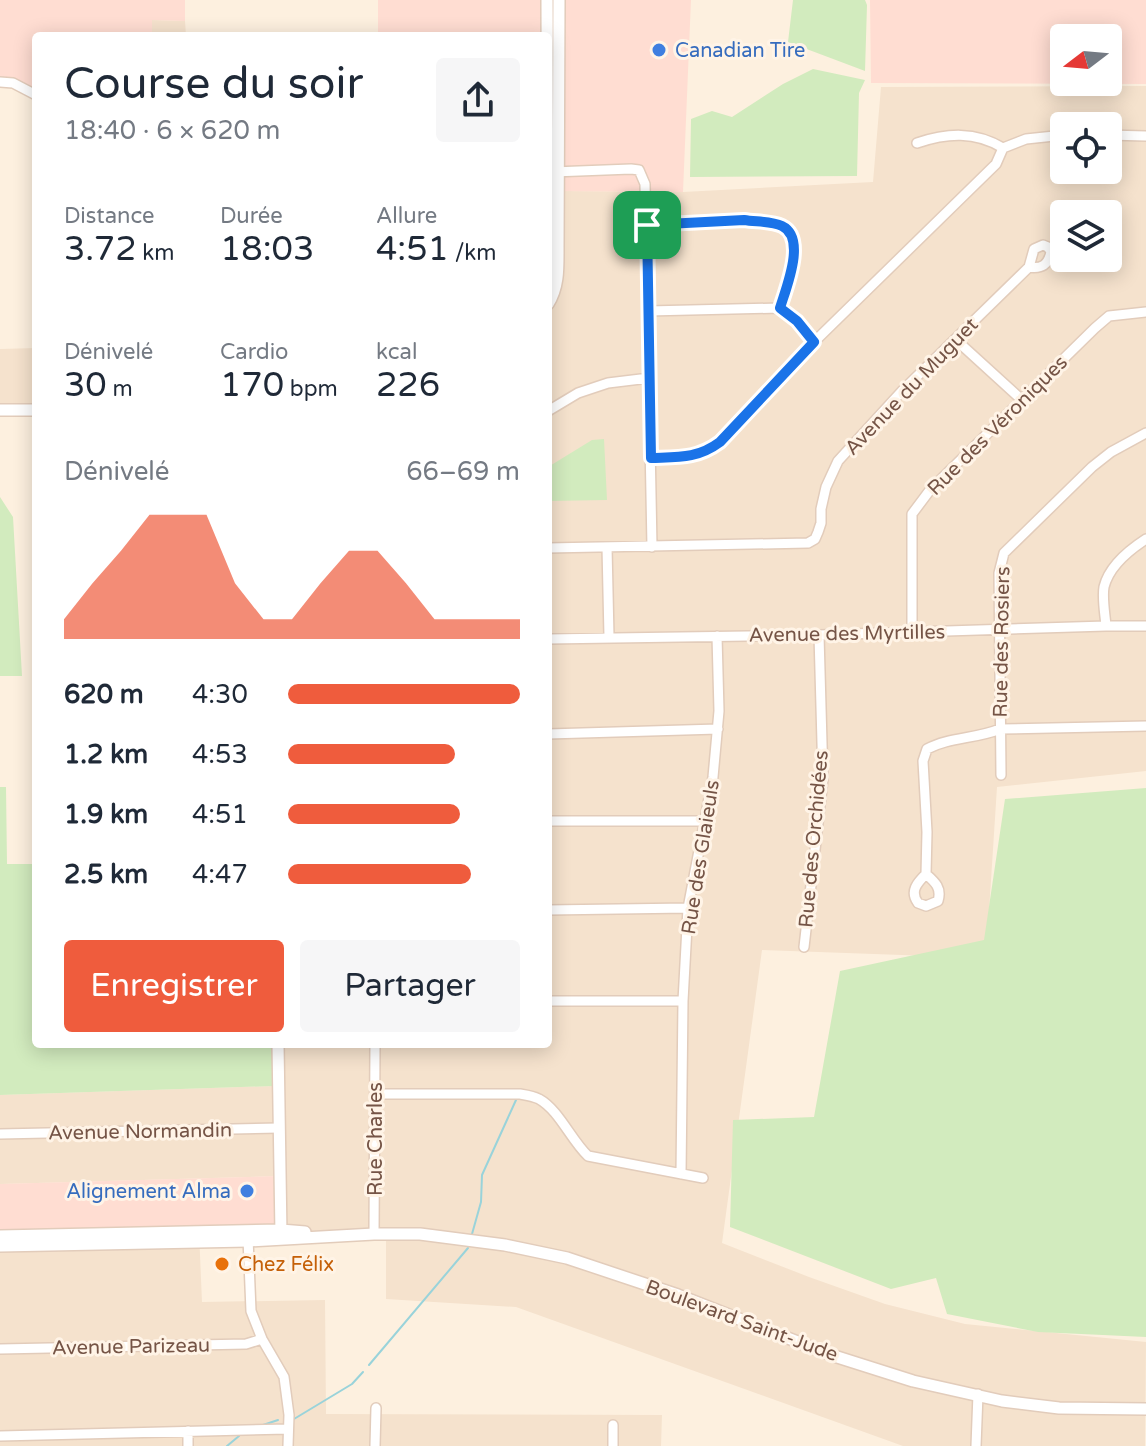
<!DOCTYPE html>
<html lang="fr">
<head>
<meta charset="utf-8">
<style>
	:root { --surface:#fff; --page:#f6f6f7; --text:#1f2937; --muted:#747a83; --accent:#ef5c3d }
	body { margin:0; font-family:"Varela Round",sans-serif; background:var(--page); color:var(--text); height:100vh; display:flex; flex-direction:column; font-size:30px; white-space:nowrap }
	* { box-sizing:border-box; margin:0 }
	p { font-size:26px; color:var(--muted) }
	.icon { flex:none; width:44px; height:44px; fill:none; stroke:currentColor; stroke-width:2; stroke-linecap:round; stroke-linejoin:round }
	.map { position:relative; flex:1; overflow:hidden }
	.drawer { position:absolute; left:32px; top:32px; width:520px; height:1016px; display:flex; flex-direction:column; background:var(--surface); border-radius:8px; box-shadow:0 4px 20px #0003 }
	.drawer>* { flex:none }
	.needle { width:52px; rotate:254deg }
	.tools { position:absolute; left:1050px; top:24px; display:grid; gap:16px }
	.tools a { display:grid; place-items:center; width:72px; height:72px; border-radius:8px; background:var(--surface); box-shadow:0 4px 20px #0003; font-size:40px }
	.pin { position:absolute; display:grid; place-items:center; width:68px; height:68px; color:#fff; margin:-34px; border-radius:16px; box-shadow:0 4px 12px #0006 }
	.round { display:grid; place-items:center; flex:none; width:84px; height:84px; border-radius:8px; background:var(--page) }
	.overview { display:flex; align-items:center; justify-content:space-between; height:136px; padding:0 32px }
	h1 { font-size:44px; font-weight:600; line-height:60px }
	.metrics { display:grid; grid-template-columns:repeat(3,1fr); gap:12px; height:136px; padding:8px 32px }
	.metrics div { display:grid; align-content:center }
	.metrics b { font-size:34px; font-weight:600 }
	.metrics small { font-size:22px; font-weight:400 }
	.metrics p { font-size:22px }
	.chart { height:224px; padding:16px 32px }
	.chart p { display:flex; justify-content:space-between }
	.chart svg { width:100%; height:144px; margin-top:8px; fill:var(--accent); opacity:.7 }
	.button { display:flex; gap:16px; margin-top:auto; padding:16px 32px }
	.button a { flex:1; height:92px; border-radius:8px; background:var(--accent); color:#fff; font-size:32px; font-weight:600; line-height:92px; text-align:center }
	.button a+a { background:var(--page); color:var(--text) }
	ul { padding:0 32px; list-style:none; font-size:26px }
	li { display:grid; grid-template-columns:128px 96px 1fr; align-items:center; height:60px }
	li i { height:20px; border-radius:10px; background:var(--accent) }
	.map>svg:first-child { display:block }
	.residential { fill:#f5e2cd; fill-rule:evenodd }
	.commercial { fill:#ffddd2; fill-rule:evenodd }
	.green { fill:#d2ebbe }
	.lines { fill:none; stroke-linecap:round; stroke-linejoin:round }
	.stream { stroke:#99d3da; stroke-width:2 }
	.minor-casing { stroke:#e2ccbb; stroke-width:12 }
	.tertiary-casing { stroke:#e2ccbb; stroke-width:14 }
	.minor { stroke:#fff; stroke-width:9 }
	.tertiary { stroke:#fff; stroke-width:11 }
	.route-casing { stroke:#fff; stroke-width:16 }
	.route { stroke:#1a73e8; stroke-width:10 }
	.shop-dot { fill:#3f7fe0; stroke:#fff4e7; stroke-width:3 }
	.food-dot { fill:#e8710a; stroke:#fff4e7; stroke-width:3 }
	.labels { text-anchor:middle; stroke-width:6; stroke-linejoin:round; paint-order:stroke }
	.shop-label { font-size:20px; fill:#366cbe; stroke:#fff4e7; text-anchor:start }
	.street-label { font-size:20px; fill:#755446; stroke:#fff4e7 }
	.food-label { font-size:20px; fill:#c56008; stroke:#fff4e7; text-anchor:start }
</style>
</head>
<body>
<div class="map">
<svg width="1146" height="1446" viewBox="0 0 1146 1446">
	<rect width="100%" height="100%" fill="#fdf0df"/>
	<!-- residential -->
	<path class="residential" d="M152,20L185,21L186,36H152Z
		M1146,86V771L997,787L986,958L762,950L722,1243L809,1277L885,1304L965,1324L1146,1342L1145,1446H903L516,1307L386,1299V1239L285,1243L278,1176L0,1184V1095L275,1086L277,1044H548V312L562,281V191L683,192L873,182L881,87ZM1064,126H1108V170H1064ZM1064,214H1108V258H1064Z
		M36,348V404H0V349Z
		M199,1231L202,1302L325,1300L326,1414L662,1415L661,1446H0V1234Z"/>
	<!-- commercial -->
	<path class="commercial" d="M0,0H185V21L152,20V36H36V90L0,81Z
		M378,0H691L683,192L548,191V36H378Z
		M870,0H1146V84L871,83ZM1108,38V82H1064V38Z
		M279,1176L280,1228L0,1234V1184Z"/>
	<!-- green -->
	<path class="green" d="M793,0H865L867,5L865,71L788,42Z
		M813,69L865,80L859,93L857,176L690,177L691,119L712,111L732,117L783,84Z
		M604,439L607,500L548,501V467L592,440Z
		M0,497L13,517L22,676H0Z
		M0,787H6L7,864H36V1044H275V1086L0,1095Z
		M1146,788V1337L1038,1332L947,1314L936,1278L891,1289L730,1227L733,1120L814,1117L840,971L984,940L1005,799Z"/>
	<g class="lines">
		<!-- stream -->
		<path class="stream" d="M472,1234L481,1202L482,1175L516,1100
			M369,1365L468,1248
			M294,1419L352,1384L363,1372
			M260,1426L278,1420
			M227,1446L239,1436"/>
		<!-- minor casing -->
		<g class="minor-casing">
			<path id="minor" d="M0,82L13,83L36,95
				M1108,135L1146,136
				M917,143C947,133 975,131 1003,148L1026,139L1064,135
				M553,172L631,169L639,170L645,184L652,547
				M647,225L744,220L779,224L789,231L794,243V259L780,308
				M648,311L780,308L797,321L814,342
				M955,339L1022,400
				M548,411L578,393L608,383L649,378
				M651,458C678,457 697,459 720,442L814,342L996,164L1003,148
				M607,547L609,637
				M548,548L808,543L815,539L818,532L821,523V509L826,487L838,461L902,391L1029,267L1034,249L1043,245L1048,247L1051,252C1048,265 1042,269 1029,267
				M1106,626C1105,614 1102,598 1104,587C1109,566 1129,550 1146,539
				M912,633V514L930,490L1095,328L1109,316L1146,312
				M548,639L819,635L1106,626H1146
				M548,734L718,729
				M1001,775L999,573L1004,553L1092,467L1111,452L1146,433
				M548,821H704
				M926,874C935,882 942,888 938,901L926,906L918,903C909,891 918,882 926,874L927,832L923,761L927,749C949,737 976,739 1000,729L1146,726
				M548,910L688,908
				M804,947L823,779L819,635
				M548,1001H683
				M375,1094H520C526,1095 533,1096 539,1099C559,1110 571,1140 588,1156L703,1178
				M0,1134L279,1128
				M681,1174L683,1001L688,908L713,777L719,711L717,636
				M374,1234L375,1044
				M248,1238L251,1311L262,1339L284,1377L289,1415L288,1446
				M0,1349L246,1344L262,1339
				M0,1436L288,1429
				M188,1446V1431
				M375,1446L376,1408
				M613,1446V1425
				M976,1446L978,1394"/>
		</g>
		<!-- tertiary casing -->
		<g class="tertiary-casing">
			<path id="tertiary" d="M547,0L548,277
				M548,304C559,287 558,267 558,247L559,0
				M0,410H36
				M278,1044L281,1235
				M0,1236L281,1230L305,1232
				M0,1246L248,1241L374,1234H420L505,1245L567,1258L678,1295L831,1355L913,1381L1002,1401L1059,1408L1146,1409"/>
		</g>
		<!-- minor -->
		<use href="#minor" class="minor"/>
		<!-- tertiary -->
		<use href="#tertiary" class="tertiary"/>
	</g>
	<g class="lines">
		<!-- route casing -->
		<g class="route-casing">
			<path id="route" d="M744,220C756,222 771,221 782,226C807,238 786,288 780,308L797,321L814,342L720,442C697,459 678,457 651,458L647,225Z"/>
		</g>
		<!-- route -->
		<use href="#route" class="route"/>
	</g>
	<!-- markers -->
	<g class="shop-dot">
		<circle cx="659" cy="50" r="8"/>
		<circle cx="247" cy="1191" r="8"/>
	</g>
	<circle class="food-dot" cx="222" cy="1264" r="8"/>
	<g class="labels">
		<!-- shop labels -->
		<g class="shop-label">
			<text x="675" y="57">Canadian Tire</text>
			<text x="231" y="1198" text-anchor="end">Alignement Alma</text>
		</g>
		<!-- street labels -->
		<g class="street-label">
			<text transform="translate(911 386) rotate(-46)" y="7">Avenue du Muguet</text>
			<text transform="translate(997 425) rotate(-45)" y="7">Rue des Véroniques</text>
			<text transform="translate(847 633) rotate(-1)" y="7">Avenue des Myrtilles</text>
			<text transform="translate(1001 642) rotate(-89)" y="7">Rue des Rosiers</text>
			<text transform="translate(813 839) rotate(-85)" y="7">Rue des Orchidées</text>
			<text transform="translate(700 857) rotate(-81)" y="7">Rue des Glaieuls</text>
			<text transform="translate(140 1131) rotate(-1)" y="7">Avenue Normandin</text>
			<text transform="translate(375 1139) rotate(-90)" y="7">Rue Charles</text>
			<text transform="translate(742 1320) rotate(20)" y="7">Boulevard Saint-Jude</text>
			<text transform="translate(131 1346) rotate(-1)" y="7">Avenue Parizeau</text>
		</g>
		<!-- food labels -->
		<g class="food-label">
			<text x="238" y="1271">Chez Félix</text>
		</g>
	</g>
</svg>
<div class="tools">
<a><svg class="needle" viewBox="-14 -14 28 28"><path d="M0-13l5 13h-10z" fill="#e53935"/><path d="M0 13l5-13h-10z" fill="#747a83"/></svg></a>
<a><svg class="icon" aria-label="locate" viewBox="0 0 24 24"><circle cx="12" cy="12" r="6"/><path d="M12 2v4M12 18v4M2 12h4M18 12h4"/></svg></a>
<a><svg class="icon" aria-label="layers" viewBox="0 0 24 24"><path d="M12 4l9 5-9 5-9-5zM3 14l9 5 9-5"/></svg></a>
</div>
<div class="pin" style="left:647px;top:225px;background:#1e9e55"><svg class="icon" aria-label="arrive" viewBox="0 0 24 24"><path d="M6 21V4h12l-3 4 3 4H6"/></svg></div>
<section class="drawer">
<div class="overview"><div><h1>Course du soir</h1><p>18:40 · 6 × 620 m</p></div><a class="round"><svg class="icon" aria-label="share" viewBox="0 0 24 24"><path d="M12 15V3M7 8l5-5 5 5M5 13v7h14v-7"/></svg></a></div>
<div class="metrics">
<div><p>Distance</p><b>3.72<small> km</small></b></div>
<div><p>Durée</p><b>18:03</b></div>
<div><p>Allure</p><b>4:51<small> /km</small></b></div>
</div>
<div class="metrics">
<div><p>Dénivelé</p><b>30<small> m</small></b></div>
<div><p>Cardio</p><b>170<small> bpm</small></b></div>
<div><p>kcal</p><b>226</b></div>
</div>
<div class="chart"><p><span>Dénivelé</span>66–69 m</p>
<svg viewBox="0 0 160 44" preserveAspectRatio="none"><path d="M0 44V38L10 27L20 17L30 6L40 6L50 6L60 27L70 38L80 38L90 27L100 17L110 17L120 27L130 38L140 38L150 38L160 38V44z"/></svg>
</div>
<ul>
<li><b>620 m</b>4:30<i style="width:100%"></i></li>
<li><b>1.2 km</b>4:53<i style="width:72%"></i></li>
<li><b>1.9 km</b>4:51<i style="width:74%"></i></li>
<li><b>2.5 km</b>4:47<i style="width:79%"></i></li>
</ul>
<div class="button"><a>Enregistrer</a><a>Partager</a></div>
</section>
</div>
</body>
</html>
